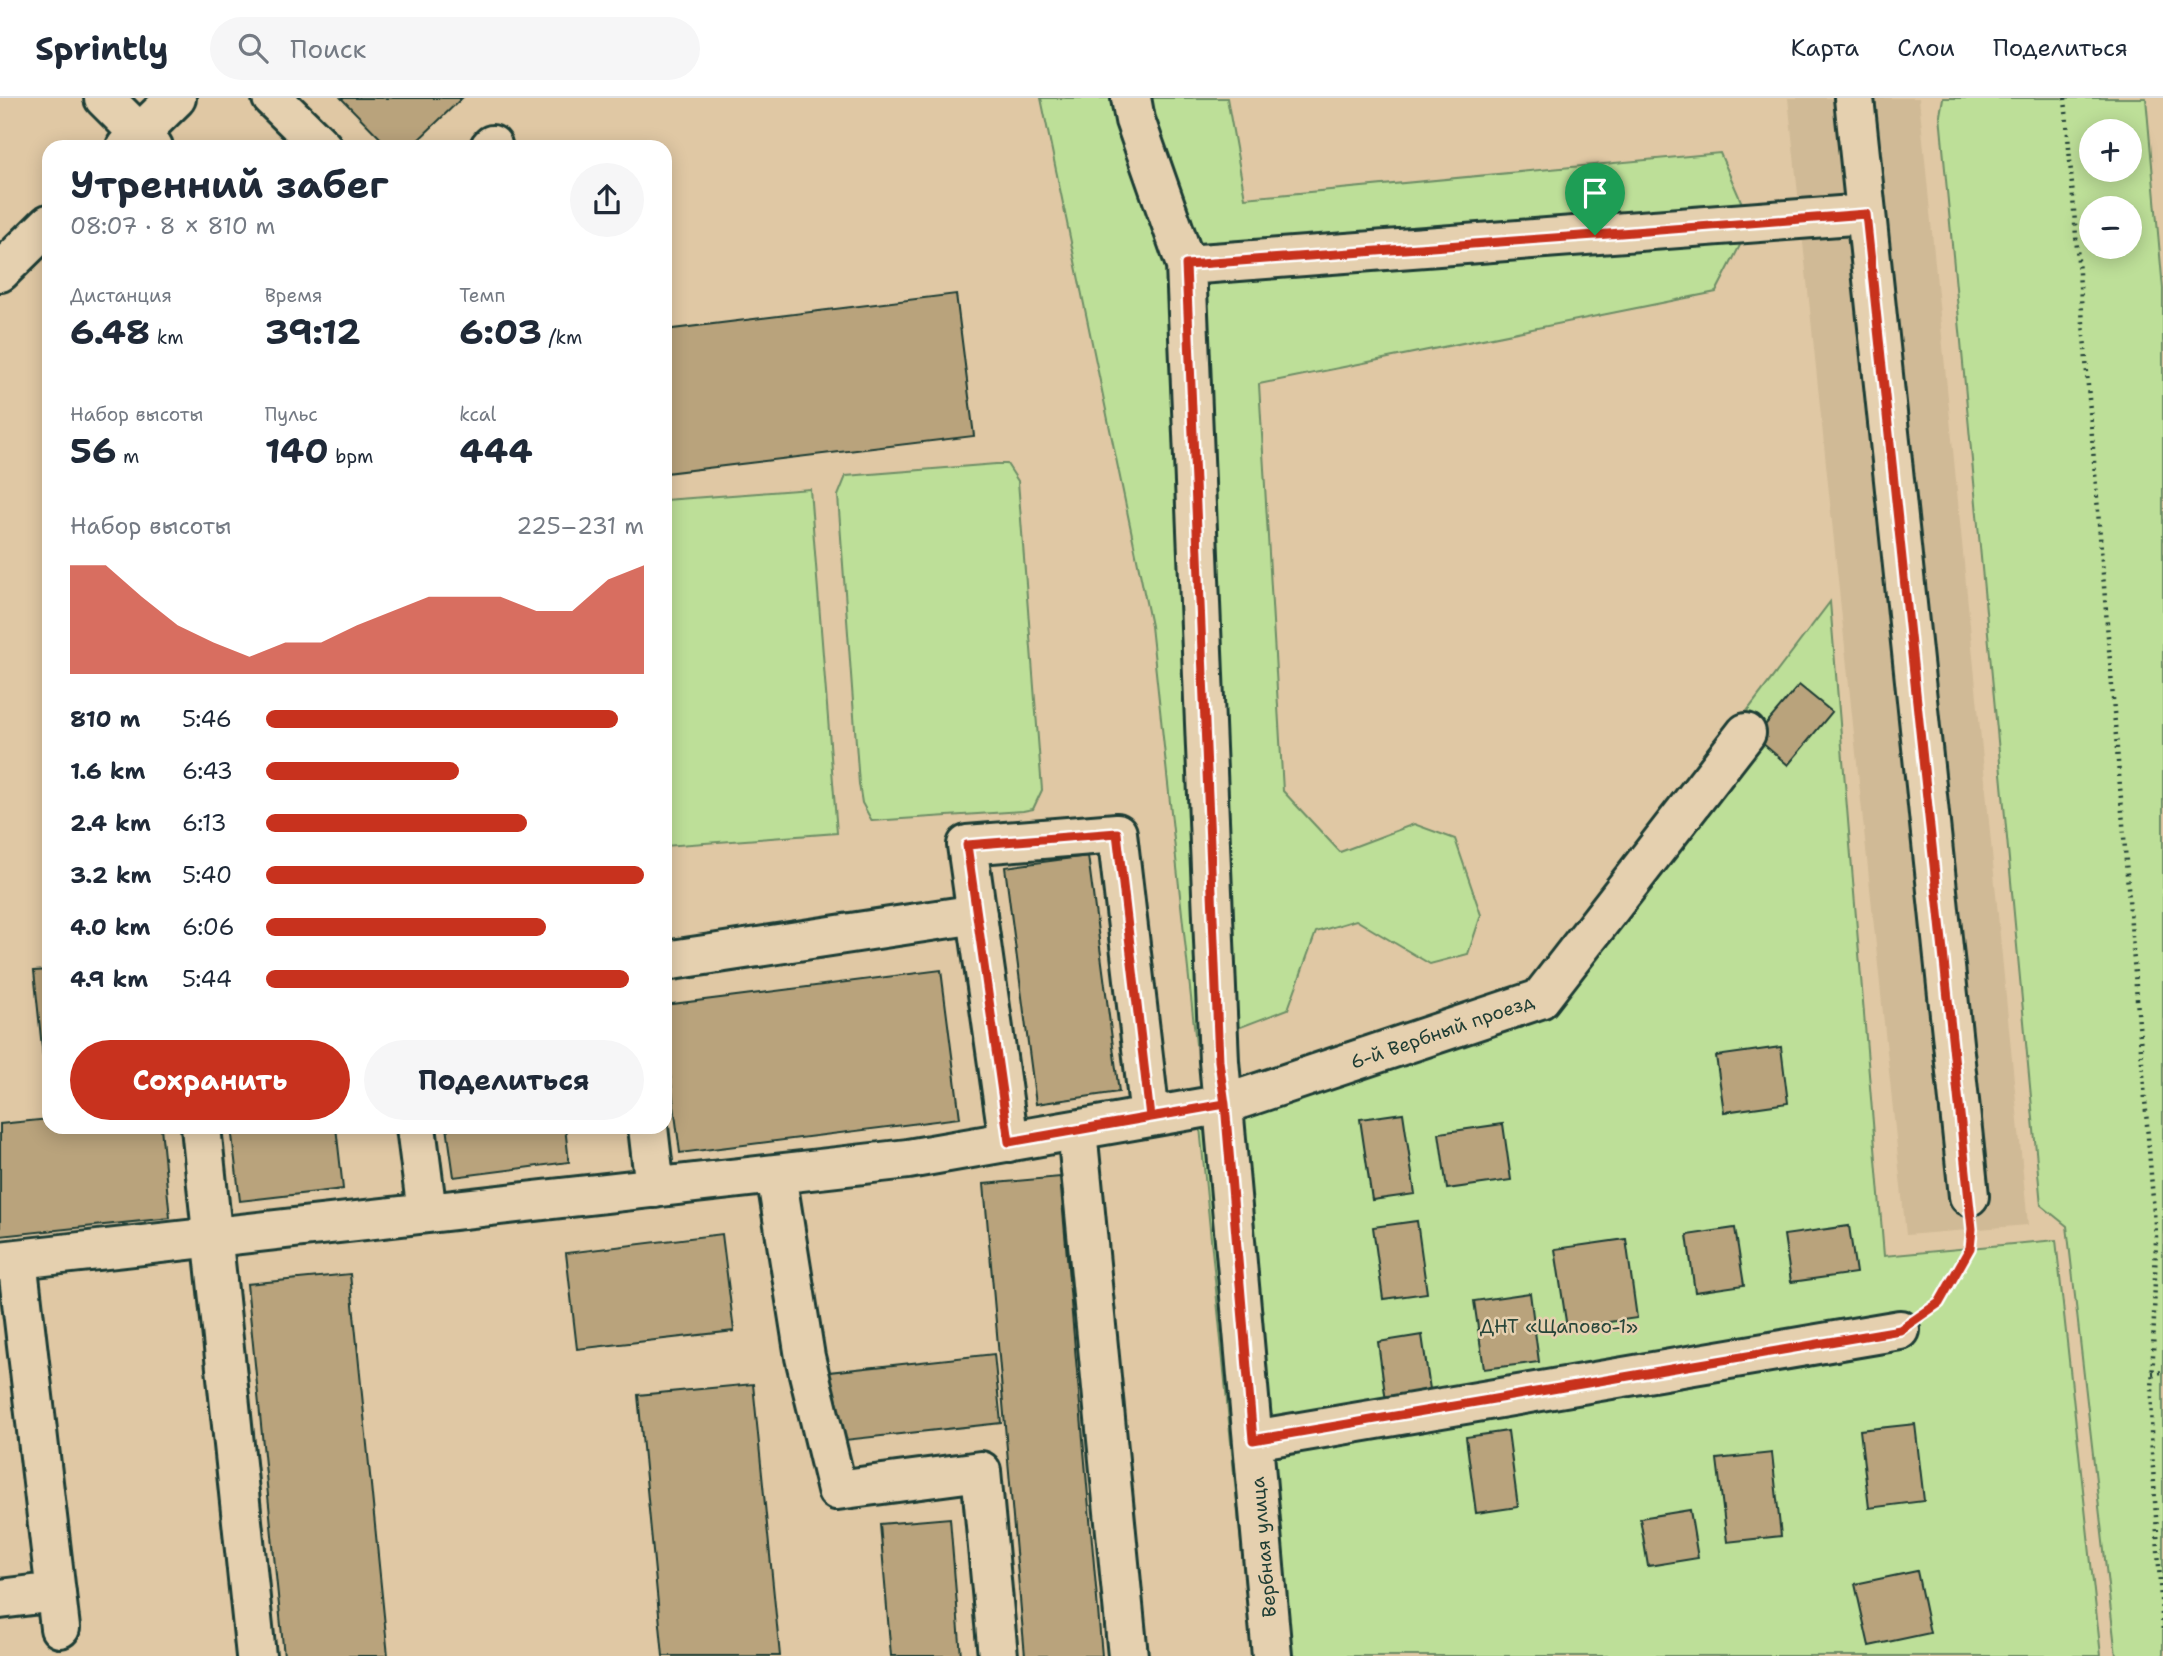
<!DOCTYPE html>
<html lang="ru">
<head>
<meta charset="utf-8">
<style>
	:root { --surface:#fff; --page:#f6f6f7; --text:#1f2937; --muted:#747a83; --line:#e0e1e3; --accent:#c8321e }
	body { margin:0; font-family:"Shantell Sans",sans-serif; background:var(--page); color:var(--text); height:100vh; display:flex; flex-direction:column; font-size:26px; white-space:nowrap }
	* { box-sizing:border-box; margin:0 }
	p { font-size:23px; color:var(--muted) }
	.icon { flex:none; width:38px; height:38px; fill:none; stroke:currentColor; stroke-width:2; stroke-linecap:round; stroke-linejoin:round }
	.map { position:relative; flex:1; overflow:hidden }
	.drawer { position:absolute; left:42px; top:42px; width:630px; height:994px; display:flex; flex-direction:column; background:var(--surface); border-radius:21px; box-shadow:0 4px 18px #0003 }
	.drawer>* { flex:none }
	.fabs { position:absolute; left:2079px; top:21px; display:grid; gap:14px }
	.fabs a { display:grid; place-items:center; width:63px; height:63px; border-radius:50%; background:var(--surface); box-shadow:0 4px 18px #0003; font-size:35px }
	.pin { position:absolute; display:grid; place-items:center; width:60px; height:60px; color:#fff; margin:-72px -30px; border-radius:50% 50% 50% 0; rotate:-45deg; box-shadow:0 0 7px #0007 }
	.pin .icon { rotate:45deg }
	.round { display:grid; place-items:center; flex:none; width:74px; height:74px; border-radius:37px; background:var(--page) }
	.headline { display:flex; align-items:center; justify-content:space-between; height:119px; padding:0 28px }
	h1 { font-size:38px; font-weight:700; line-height:52px }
	.figures { display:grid; grid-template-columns:repeat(3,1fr); gap:10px; height:119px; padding:7px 28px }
	.figures div { display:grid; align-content:center }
	.figures b { font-size:35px; font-weight:700 }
	.figures small { font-size:19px; font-weight:400 }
	.figures p { font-size:19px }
	.chart { height:196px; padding:14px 28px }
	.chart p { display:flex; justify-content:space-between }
	.chart svg { width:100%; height:126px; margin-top:7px; fill:var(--accent); opacity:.7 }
	.action { display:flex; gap:14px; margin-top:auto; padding:14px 28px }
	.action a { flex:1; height:80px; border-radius:42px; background:var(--accent); color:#fff; font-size:28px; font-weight:700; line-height:80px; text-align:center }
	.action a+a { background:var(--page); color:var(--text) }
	ul { padding:0 28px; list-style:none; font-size:23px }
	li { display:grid; grid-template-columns:112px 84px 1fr; align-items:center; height:52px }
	li i { height:18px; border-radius:9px; background:var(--accent) }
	header { display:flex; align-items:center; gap:42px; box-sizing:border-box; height:98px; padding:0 35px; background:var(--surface); border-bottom:2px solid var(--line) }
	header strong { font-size:33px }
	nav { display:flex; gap:38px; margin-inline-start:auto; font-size:24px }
	.search { width:490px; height:63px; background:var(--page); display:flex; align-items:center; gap:18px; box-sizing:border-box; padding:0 24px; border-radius:38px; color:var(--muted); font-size:26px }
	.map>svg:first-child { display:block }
	.built { fill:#d0ba96 }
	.green { fill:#bddf98; stroke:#6e8e66; stroke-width:2; fill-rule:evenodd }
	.building { fill:#b9a37b; stroke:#1f3d34; stroke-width:2 }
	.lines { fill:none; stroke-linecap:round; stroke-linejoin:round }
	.minor-casing { stroke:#1f3d34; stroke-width:44 }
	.path { stroke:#1f3d34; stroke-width:4.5; stroke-dasharray:2 5; stroke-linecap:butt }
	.minor { stroke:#e5d0af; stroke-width:38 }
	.route-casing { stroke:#fff; stroke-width:14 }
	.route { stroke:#c8321e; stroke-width:9 }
	.labels { text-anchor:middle; stroke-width:5; stroke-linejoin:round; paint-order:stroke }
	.street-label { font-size:19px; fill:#1f3d34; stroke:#e5d0af }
	.park-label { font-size:19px; fill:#274539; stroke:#e5d0af }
</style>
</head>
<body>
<header>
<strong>Sprintly</strong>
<div class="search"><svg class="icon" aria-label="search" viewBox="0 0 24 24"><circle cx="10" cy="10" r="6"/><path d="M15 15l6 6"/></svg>Поиск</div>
<nav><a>Карта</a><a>Слои</a><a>Поделиться</a></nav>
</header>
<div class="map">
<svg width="2163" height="1558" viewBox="0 0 2163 1558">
	<rect width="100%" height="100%" fill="#e0c8a4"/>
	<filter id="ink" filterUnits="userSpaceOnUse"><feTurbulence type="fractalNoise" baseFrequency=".0143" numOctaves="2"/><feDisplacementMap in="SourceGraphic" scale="14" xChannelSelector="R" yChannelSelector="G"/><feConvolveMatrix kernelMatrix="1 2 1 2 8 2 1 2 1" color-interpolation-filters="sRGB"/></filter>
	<g filter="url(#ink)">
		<!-- built -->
		<path class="built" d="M1788,0H1919L2028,1127L1906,1137Z"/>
		<!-- green -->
		<path class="green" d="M1041,0H1227L1245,100L1720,55L1751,126L1716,194L1259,286L1283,693L1340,754L1414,726L1455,741L1481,817L1468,856L1430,866L1356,822L1316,834L1288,911L1196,946L1151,528Z
			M1943,0H2146L2163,191V1558H2116L2067,1128L2041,1107L1940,17ZM2091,33H2130V72H2091ZM2091,110H2130V149H2091Z
			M996,366H1007L1018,383L1042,692L1033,711L1023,713L872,723L862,705L859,686L838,398L846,378Z
			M810,391L837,735L665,748V402Z
			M1830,504L1884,1158L2056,1142L2101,1558H1252L1200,1029L1541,884Z"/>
		<!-- building -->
		<path class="building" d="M341,0H462L411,49H389Z
			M956,196L974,338L665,375V232Z
			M1799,587L1832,614L1788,667L1755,639Z
			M1088,758L1119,994L1036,1006L1005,769Z
			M49,872V1017L34,873Z
			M941,872L960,1020L680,1055L665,938V907Z
			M1781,949L1788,1005L1724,1014L1716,958Z
			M1403,1015L1415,1096L1372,1102L1360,1021Z
			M49,1021V1029H161L170,1120L0,1138V1026Z
			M1503,1026L1511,1082L1447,1091L1439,1035Z
			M231,1029H336L343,1091L240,1103Z
			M447,1029H565L569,1064L454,1079Z
			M1060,1079L1102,1558H1025L984,1086Z
			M1417,1123L1427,1195L1383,1201L1373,1129Z
			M1849,1128L1856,1175L1791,1184L1784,1137Z
			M1735,1130L1744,1187L1695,1194L1687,1137Z
			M722,1136L734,1233L577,1251L566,1155Z
			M1626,1141L1637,1220L1567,1230L1555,1151Z
			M350,1176L388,1558H284L247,1186Z
			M1530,1195L1539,1264L1484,1271L1474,1203Z
			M1422,1237L1432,1305L1387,1311L1378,1244Z
			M994,1256L1001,1325L836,1343L829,1274Z
			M753,1286L780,1558H663L638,1297Z
			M1915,1326L1924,1403L1869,1410L1860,1332Z
			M1508,1333L1518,1409L1476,1415L1466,1339Z
			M1772,1355L1781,1438L1727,1444L1717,1361Z
			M1690,1412L1698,1460L1648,1468L1640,1420Z
			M950,1420L961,1558H891L880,1426Z
			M1917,1473L1930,1535L1869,1548L1855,1486Z"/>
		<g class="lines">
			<!-- minor casing -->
			<g class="minor-casing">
				<path id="minor" d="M104,0L153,49
					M272,0L322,49
					M1131,0L1135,22L1186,167L1219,963L1272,1558
					M1854,0L1969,1098
					M126,49L176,0
					M490,49L492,47
					M1186,167L1866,116
					M0,174L49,126
					M665,863L977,816
					M201,1029L256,1558
					M416,1029L427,1115
					M648,1029L655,1090
					M1077,1032L1128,1558
					M1009,1044L967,747L1117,735L1150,1019
					M776,1076L805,1259L837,1392L981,1373L998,1558
					M17,1161L60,1530
					M0,1163L908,1061L1225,1006L1540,901L1746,635
					M1253,1342L1900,1232
					M0,1501L56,1494"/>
			</g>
			<!-- path -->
			<path class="path" d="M2065,0L2156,1139L2151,1337L2163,1534
				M1931,1210L1939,1205L1970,1151L1972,1134
				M2152,1275L2163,1274"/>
			<!-- minor -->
			<use href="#minor" class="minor"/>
		</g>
	</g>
	<g class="lines" filter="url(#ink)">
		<!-- route casing -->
		<g class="route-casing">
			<path id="route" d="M1595,137L1186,167L1219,963L1225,1006L1009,1044L967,747L1117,735L1150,1019L1225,1006L1253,1342L1900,1232L1939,1205L1970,1150L1972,1131L1866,116L1595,137"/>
		</g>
		<!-- route -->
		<use href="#route" class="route"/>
	</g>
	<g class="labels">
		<!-- street labels -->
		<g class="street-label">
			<text transform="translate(1442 933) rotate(-19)" y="7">6-й Вербный проезд</text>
			<text transform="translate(1263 1449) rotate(-95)" y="7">Вербная улица</text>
		</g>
		<!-- park labels -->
		<g class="park-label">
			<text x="1559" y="1235">ДНТ «Щапово-1»</text>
		</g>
	</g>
</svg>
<div class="fabs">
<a>+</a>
<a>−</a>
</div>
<div class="pin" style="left:1595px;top:137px;background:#1e9e55"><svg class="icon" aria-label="arrive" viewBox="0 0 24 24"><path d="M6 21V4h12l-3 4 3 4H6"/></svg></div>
<section class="drawer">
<div class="headline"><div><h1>Утренний забег</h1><p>08:07 · 8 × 810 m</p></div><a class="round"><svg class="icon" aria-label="share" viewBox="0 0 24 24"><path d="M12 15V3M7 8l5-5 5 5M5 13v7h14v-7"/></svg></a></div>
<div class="figures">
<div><p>Дистанция</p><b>6.48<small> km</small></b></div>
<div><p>Время</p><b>39:12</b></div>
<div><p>Темп</p><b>6:03<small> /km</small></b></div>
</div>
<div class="figures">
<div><p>Набор высоты</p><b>56<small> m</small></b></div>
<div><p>Пульс</p><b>140<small> bpm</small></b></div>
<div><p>kcal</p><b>444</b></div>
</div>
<div class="chart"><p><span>Набор высоты</span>225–231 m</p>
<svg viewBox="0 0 160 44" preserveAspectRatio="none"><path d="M0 44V6L10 6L20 17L30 27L40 33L50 38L60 33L70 33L80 27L90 22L100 17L110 17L120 17L130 22L140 22L150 11L160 6V44z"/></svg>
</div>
<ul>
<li><b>810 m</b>5:46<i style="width:93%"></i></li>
<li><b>1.6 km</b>6:43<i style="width:51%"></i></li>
<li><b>2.4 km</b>6:13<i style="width:69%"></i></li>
<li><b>3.2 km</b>5:40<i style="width:100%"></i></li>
<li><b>4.0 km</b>6:06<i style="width:74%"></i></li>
<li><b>4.9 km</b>5:44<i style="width:96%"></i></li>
</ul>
<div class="action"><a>Сохранить</a><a>Поделиться</a></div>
</section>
</div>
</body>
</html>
